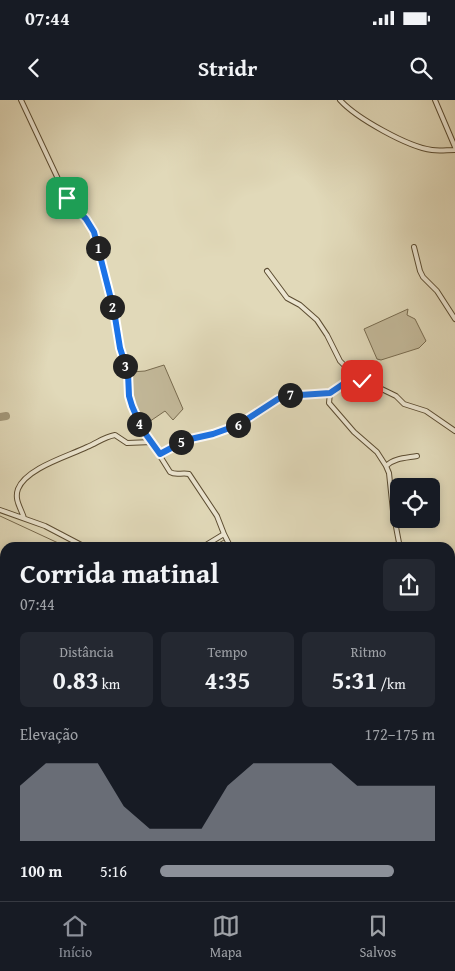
<!DOCTYPE html>
<html lang="pt">
<head>
<meta charset="utf-8">
<style>
	:root { --surface:#171b24; --page:#242831; --text:#f1f3f6; --muted:#9ea1a6; --line:#363941; --accent:#8c9099 }
	body { margin:0; font-family:"Gentium Book Plus",serif; background:var(--page); color:var(--text); height:100vh; display:flex; flex-direction:column; font-size:19px; white-space:nowrap }
	* { box-sizing:border-box; margin:0 }
	p { font-size:16px; color:var(--muted) }
	.icon { flex:none; width:28px; height:28px; fill:none; stroke:currentColor; stroke-width:2; stroke-linecap:round; stroke-linejoin:round }
	.map { position:relative; flex:1; overflow:hidden }
	.drawer { position:absolute; left:0px; top:442px; width:455px; height:359px; display:flex; flex-direction:column; background:var(--surface); border-radius:15px 15px 0 0; box-shadow:0 2px 8px #0003 }
	.drawer>* { flex:none }
	.fabs { position:absolute; left:390px; top:378px; display:grid; gap:10px }
	.fabs a { display:grid; place-items:center; width:50px; height:50px; border-radius:8px; background:var(--surface); box-shadow:0 2px 8px #0003; font-size:25px }
	.pin { position:absolute; display:grid; place-items:center; width:42px; height:42px; color:#fff; margin:-21px; border-radius:10px; box-shadow:0 2px 8px #0006 }
	.km { position:absolute; width:25px; height:25px; margin:-12px; border-radius:50%; background:#222; color:#fff; font-size:14px; line-height:25px; text-align:center }
	.round { display:grid; place-items:center; flex:none; width:52px; height:52px; border-radius:8px; background:var(--page) }
	.overview { display:flex; align-items:center; justify-content:space-between; height:85px; padding:0 20px }
	h1 { font-size:28px; font-weight:800; line-height:38px }
	.metrics { display:grid; grid-template-columns:repeat(3,1fr); gap:8px; height:85px; padding:5px 20px }
	.metrics div { display:grid; align-content:center; border-radius:8px; background:var(--page); text-align:center }
	.metrics b { font-size:25px; font-weight:800 }
	.metrics small { font-size:14px; font-weight:400 }
	.metrics p { font-size:14px }
	.chart { height:140px; padding:10px 20px }
	.chart p { display:flex; justify-content:space-between }
	.chart svg { width:100%; height:90px; margin-top:5px; fill:var(--accent); opacity:.7 }
	ul { padding:0 20px; list-style:none; font-size:16px }
	li { display:grid; grid-template-columns:80px 60px 1fr; align-items:center; height:38px }
	li i { height:12px; border-radius:6px; background:var(--accent) }
	.status { display:flex; justify-content:space-between; align-items:center; height:35px; padding:0 25px; background:var(--surface); direction:ltr }
	.status svg { height:14px; fill:currentColor }
	header { display:flex; justify-content:space-between; align-items:center; height:65px; padding:0 20px; background:var(--surface); font-size:22px; font-weight:800 }
	.tab-bar { display:flex; justify-content:space-around; align-items:center; height:70px; border-top:1px solid var(--line); background:var(--surface); font-size:14px; color:var(--muted) }
	.tab-bar a { display:grid; justify-items:center; gap:2px }
	.tab-bar .on { color:var(--accent) }
	.map>svg:first-child { display:block }
	.green { fill:#c3b99a; stroke:#786b4f }
	.lines { fill:none; stroke-linecap:round; stroke-linejoin:round }
	.stream { stroke:#75674b; stroke-width:1 }
	.river { stroke:#a4997b; stroke-width:8 }
	.street-casing { stroke:#5b4c31; stroke-width:6 }
	.street { stroke:#ece6d2; stroke-width:4 }
	.route-casing { stroke:#fff; stroke-width:10 }
	.route { stroke:#1a73e8; stroke-width:6 }
</style>
</head>
<body>
<div class="status"><b>07:44</b><svg viewBox="0 0 49 12"><path d="M0 12V9h3v3zM5 12V6h3v6zM10 12V3h3v9zM15 12V0h3v12zM26 1h20v11H26zM47 4h2v5h-2z"/></svg></div>
<header><svg class="icon" aria-label="back" viewBox="0 0 24 24"><path d="M15 5l-7 7 7 7"/></svg>Stridr<svg class="icon" aria-label="search" viewBox="0 0 24 24"><circle cx="10" cy="10" r="6"/><path d="M15 15l6 6"/></svg></header>
<div class="map">
<svg width="455" height="801" viewBox="0 0 455 801">
	<rect width="100%" height="100%" fill="#e1d9b9"/>
	<filter id="stains"><feTurbulence type="fractalNoise" baseFrequency=".004" numOctaves="4"/><feColorMatrix values="0 0 0 0 .2 0 0 0 0 .09 0 0 0 0 .02 0 0 0 .5 -.17"/></filter>
	<radialGradient id="worn" r=".72"><stop offset=".6" stop-color="#630" stop-opacity="0"/><stop offset="1" stop-color="#630" stop-opacity=".3"/></radialGradient>
	<!-- green -->
	<path class="green" d="M408,209L407,215L415,219L426,241L419,248L381,260L377,259L364,229Z
		M164,265L183,309L173,320L165,311L143,326C132,309 131,293 131,272L145,271Z"/>
	<g class="lines">
		<!-- stream -->
		<path class="stream" d="M0,416L69,448
			M228,439L235,448
			M210,448L224,440
			M450,491L455,490"/>
		<!-- river -->
		<path class="river" d="M0,317L6,316"/>
		<!-- street casing -->
		<g class="street-casing">
			<path id="street" d="M21,0L67,98L86,119L94,132L113,211L120,248L128,273L129,296L135,316L170,372C176,376 182,372 189,374L217,416L224,434L231,448
				M340,0C356,18 408,47 432,50C439,51 447,50 455,50
				M435,0L455,47
				M414,147L420,171L423,177L437,191L455,219
				M267,171L287,198L300,205L317,220L327,235L340,261L355,276
				M160,354L185,340L213,335L238,325L285,296L330,293
				M386,366C394,358 406,358 417,356
				M0,410L45,426L87,448
				M24,418C21,408 14,400 18,389C26,368 69,356 87,347C97,343 104,337 115,335L127,343L152,342
				M201,448L224,434
				M400,448L393,411L389,373L386,366L377,352L354,332L329,303L330,293L355,276L396,296L404,304L426,311L455,331
				M450,493L455,492
				M450,554L455,561
				M97,796L100,801
				M127,796L129,801
				M274,796L276,801
				M400,796L403,801
				M28,801L32,796
				M297,801L308,796"/>
		</g>
		<!-- street -->
		<use href="#street" class="street"/>
	</g>
	<g class="lines">
		<!-- route casing -->
		<g class="route-casing">
			<path id="route" d="M67,98L86,119L94,132L114,211L120,248L128,273L129,296L132,306L142,329L160,354L186,340L213,334L238,325L278,299L285,296L330,293L355,276L362,281"/>
		</g>
		<!-- route -->
		<use href="#route" class="route"/>
	</g>
	<rect width="100%" height="100%" filter="url(#stains)"/>
	<rect width="100%" height="100%" fill="url(#worn)"/>
</svg>
<div class="fabs">
<a><svg class="icon" aria-label="locate" viewBox="0 0 24 24"><circle cx="12" cy="12" r="6"/><path d="M12 2v4M12 18v4M2 12h4M18 12h4"/></svg></a>
</div>
<div class="pin" style="left:67px;top:98px;background:#1e9e55"><svg class="icon" aria-label="arrive" viewBox="0 0 24 24"><path d="M6 21V4h12l-3 4 3 4H6"/></svg></div>
<div class="pin" style="left:362px;top:281px;background:#d93025"><svg class="icon" aria-label="check" viewBox="0 0 24 24"><path d="M5 12l5 5 9-10"/></svg></div>
<b class="km" style="left:98px;top:148px">1</b>
<b class="km" style="left:112px;top:207px">2</b>
<b class="km" style="left:125px;top:266px">3</b>
<b class="km" style="left:139px;top:324px">4</b>
<b class="km" style="left:181px;top:342px">5</b>
<b class="km" style="left:238px;top:325px">6</b>
<b class="km" style="left:290px;top:295px">7</b>
<section class="drawer">
<div class="overview"><div><h1>Corrida matinal</h1><p>07:44</p></div><a class="round"><svg class="icon" aria-label="share" viewBox="0 0 24 24"><path d="M12 15V3M7 8l5-5 5 5M5 13v7h14v-7"/></svg></a></div>
<div class="metrics">
<div><p>Distância</p><b>0.83<small> km</small></b></div>
<div><p>Tempo</p><b>4:35</b></div>
<div><p>Ritmo</p><b>5:31<small> /km</small></b></div>
</div>
<div class="chart"><p><span>Elevação</span>172–175 m</p>
<svg viewBox="0 0 160 44" preserveAspectRatio="none"><path d="M0 44V17L10 6L20 6L30 6L40 27L50 38L60 38L70 38L80 17L90 6L100 6L110 6L120 6L130 17L140 17L150 17L160 17V44z"/></svg>
</div>
<ul>
<li><b>100 m</b>5:16<i style="width:85%"></i></li>
</ul>
</section>
</div>
<nav class="tab-bar">
<a class="on"><svg class="icon" aria-label="home" viewBox="0 0 24 24"><path d="M3 11l9-7 9 7M6 9v11h12V9"/></svg>Início</a>
<a><svg class="icon" aria-label="map" viewBox="0 0 24 24"><path d="M3 6l6-2 6 2 6-2v14l-6 2-6-2-6 2zM9 4v14M15 6v14"/></svg>Mapa</a>
<a><svg class="icon" aria-label="saved" viewBox="0 0 24 24"><path d="M7 4h10v16l-5-4-5 4z"/></svg>Salvos</a>
</nav>
</body>
</html>
